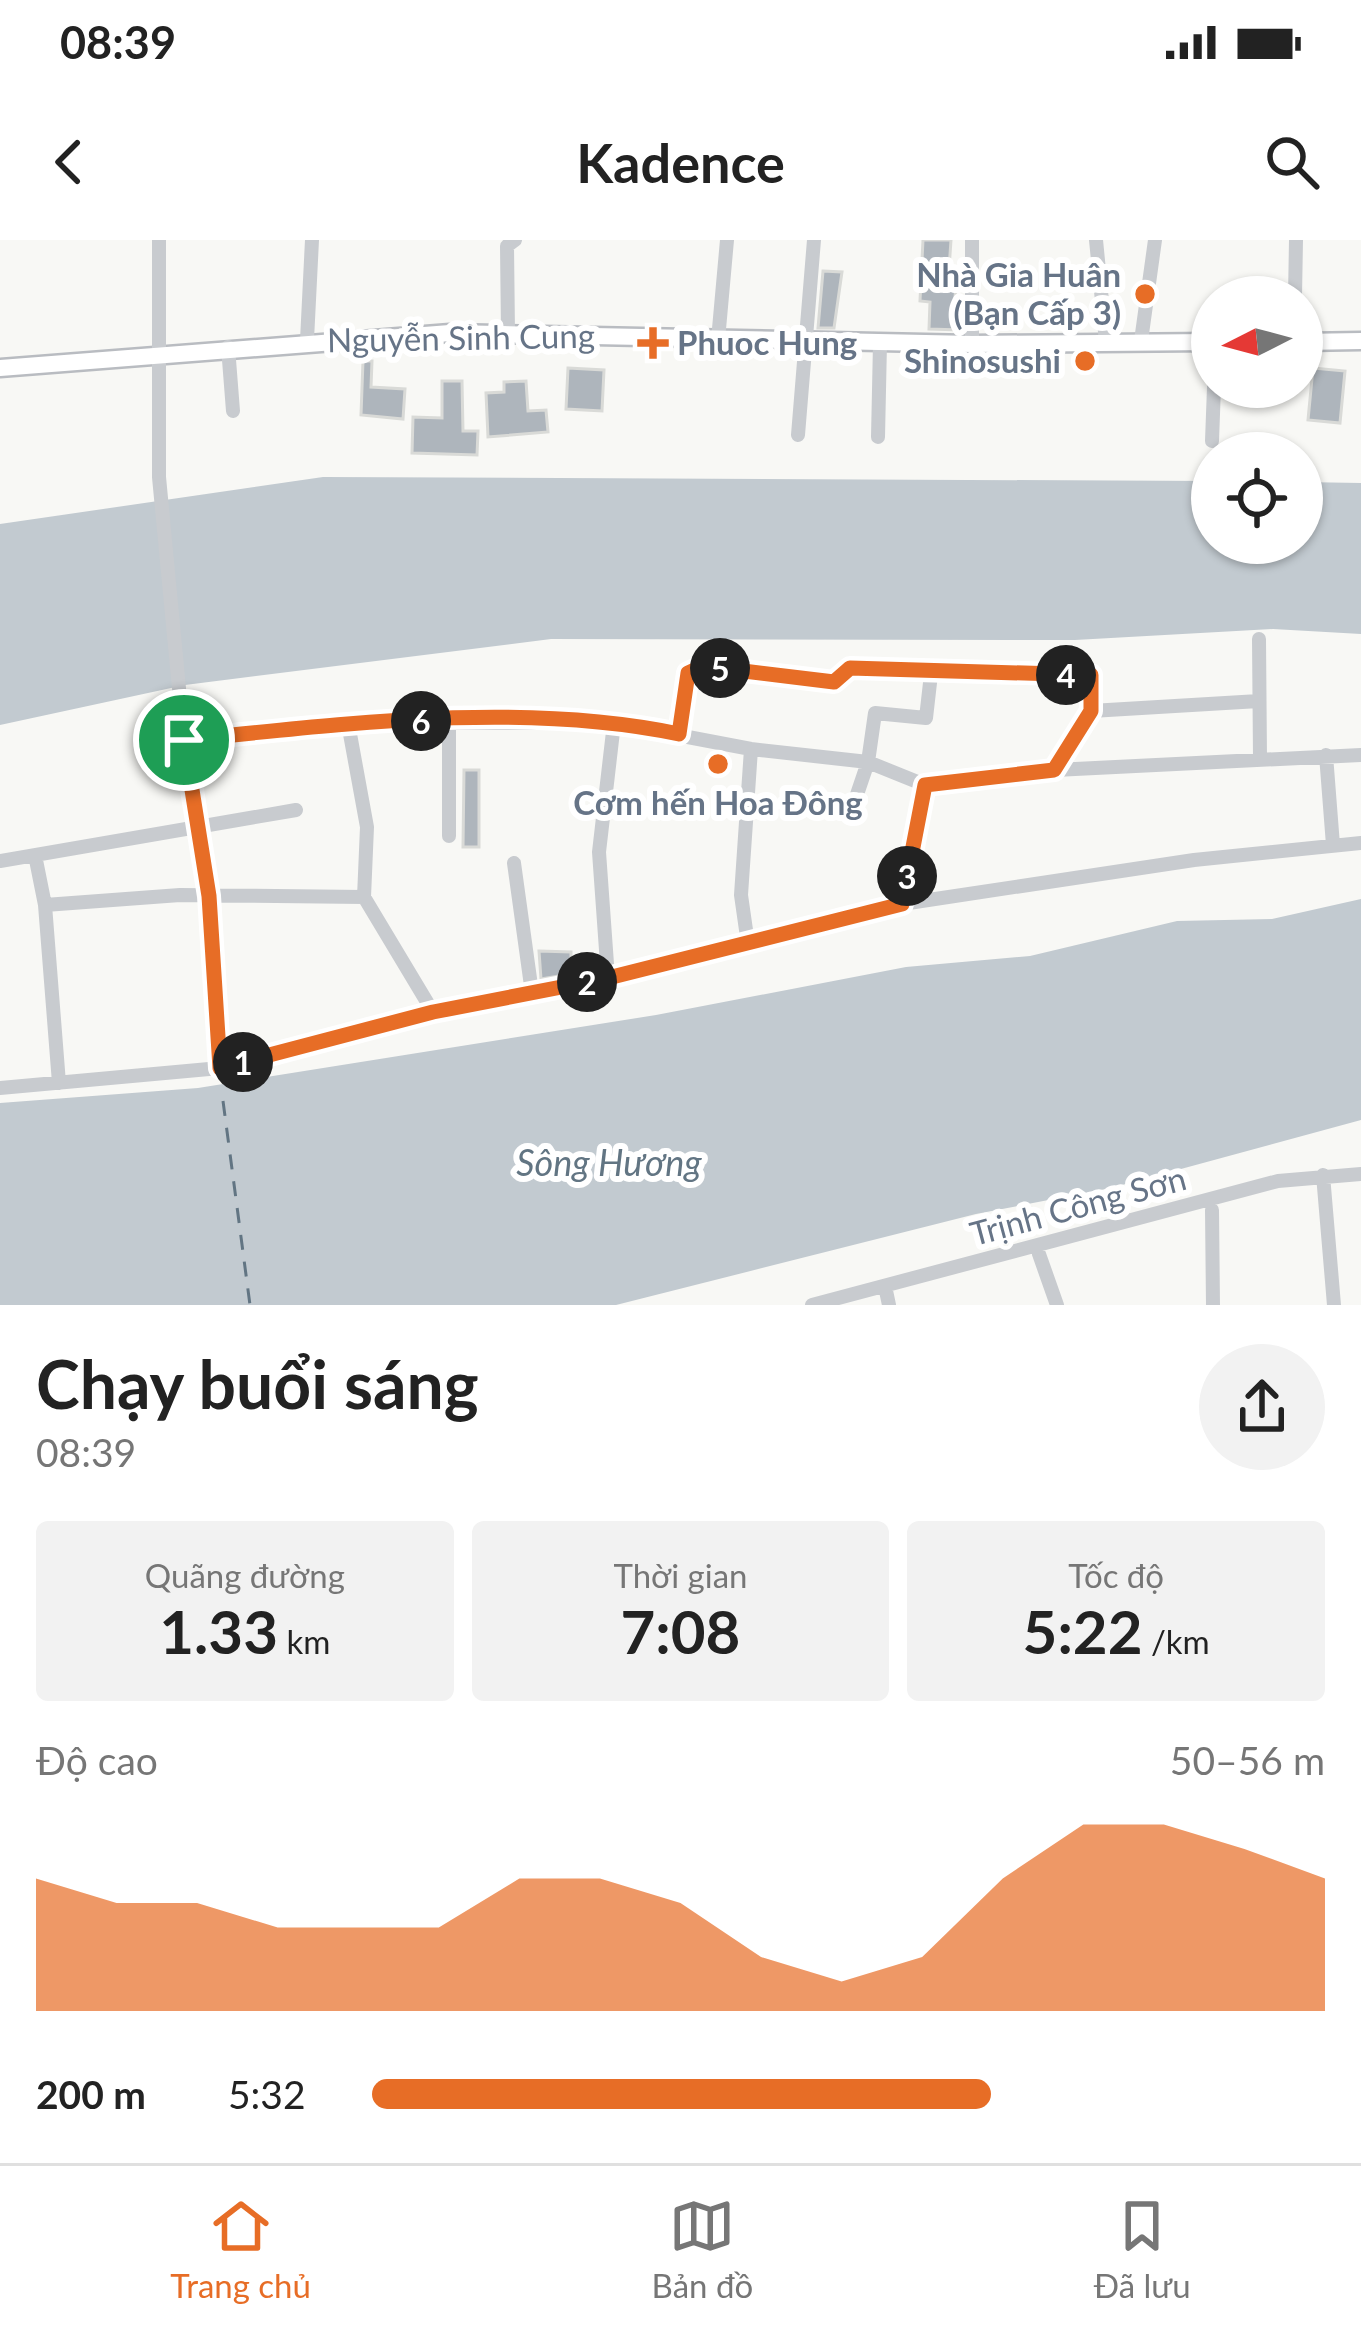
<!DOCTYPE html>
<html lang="vi">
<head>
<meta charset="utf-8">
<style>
	:root { --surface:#fff; --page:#f2f2f2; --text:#222; --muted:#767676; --line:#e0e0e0; --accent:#e76d26 }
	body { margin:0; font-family:Lato,sans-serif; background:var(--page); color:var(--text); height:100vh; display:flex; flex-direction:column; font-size:45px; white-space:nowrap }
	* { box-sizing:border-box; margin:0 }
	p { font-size:39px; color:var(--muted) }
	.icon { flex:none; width:66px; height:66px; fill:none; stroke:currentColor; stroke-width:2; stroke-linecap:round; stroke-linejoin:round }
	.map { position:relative; height:1065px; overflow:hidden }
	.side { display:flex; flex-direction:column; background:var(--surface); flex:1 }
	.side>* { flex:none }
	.needle { width:78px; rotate:264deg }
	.controls { position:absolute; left:1191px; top:36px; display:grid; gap:24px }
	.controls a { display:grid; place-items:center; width:132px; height:132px; border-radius:50%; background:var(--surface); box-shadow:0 3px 9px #0004; font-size:60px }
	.pin { position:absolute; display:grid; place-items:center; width:102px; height:102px; color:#fff; margin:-51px; border:6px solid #fff; border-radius:50%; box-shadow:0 3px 12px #0007 }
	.km { position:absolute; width:60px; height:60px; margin:-30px; border-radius:50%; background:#222; color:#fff; font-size:33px; line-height:60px; text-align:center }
	.round { display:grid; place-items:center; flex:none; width:126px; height:126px; border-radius:63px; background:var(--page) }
	.overview { display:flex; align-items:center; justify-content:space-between; height:204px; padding:0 36px }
	h1 { font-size:66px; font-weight:700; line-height:90px }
	.stats { display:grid; grid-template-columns:repeat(3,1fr); gap:18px; height:204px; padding:12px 36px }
	.stats div { display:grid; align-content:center; border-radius:12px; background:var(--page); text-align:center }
	.stats b { font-size:60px; font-weight:700 }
	.stats small { font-size:33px; font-weight:400 }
	.stats p { font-size:33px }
	.chart { height:336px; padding:24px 36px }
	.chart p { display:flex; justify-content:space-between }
	.chart svg { width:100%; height:216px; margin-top:12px; fill:var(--accent); opacity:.7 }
	ul { padding:0 36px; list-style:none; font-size:39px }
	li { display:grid; grid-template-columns:192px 144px 1fr; align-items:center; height:90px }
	li i { height:30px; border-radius:15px; background:var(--accent) }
	.status { display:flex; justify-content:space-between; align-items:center; height:84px; padding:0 60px; background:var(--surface); direction:ltr }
	.status svg { height:33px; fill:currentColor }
	header { display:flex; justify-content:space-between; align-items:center; height:156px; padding:0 36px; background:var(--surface); font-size:54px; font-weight:700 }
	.menu { display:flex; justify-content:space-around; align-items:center; height:168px; border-top:3px solid var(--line); background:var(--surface); font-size:33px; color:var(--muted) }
	.menu a { display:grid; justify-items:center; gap:6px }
	.menu .active { color:var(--accent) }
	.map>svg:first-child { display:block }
	.water { fill:#c2cad0 }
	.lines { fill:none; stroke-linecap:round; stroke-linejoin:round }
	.ferry { stroke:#627583; stroke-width:3; stroke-dasharray:15 12; stroke-linecap:butt }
	.building { fill:#aeb5bc; stroke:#d9dad7; stroke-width:3 }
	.major-casing { stroke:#b9bcc1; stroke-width:21 }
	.minor { stroke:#c8cbcf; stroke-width:14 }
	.major { stroke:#fff; stroke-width:16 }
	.route-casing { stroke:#fff; stroke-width:24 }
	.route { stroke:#e76d26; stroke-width:15 }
	.poi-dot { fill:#e76d26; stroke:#fff; stroke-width:4.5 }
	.labels { text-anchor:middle; stroke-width:12; stroke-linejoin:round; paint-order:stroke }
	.poi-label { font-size:33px; font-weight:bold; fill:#667487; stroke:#fff; text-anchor:end }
	.street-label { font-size:33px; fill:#667487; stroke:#fff }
	.water-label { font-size:36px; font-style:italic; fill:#627583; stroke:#fff }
</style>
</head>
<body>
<div class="status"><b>08:39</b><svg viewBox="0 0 49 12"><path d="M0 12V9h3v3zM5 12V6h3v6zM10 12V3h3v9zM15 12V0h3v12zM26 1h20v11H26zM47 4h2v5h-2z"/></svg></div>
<header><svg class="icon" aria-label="back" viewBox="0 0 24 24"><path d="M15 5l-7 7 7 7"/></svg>Kadence<svg class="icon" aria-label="search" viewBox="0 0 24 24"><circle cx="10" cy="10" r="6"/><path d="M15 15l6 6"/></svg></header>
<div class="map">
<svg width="1361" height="1065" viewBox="0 0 1361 1065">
	<rect width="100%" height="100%" fill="#f8f8f5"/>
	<!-- water -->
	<path class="water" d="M323,237L1212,241V303H1302V242L1361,243V394L1273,389L1075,400L551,399L185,445L0,485V284Z
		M1361,659V880L1111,948L976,974L616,1065H0V863L198,848L656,775L906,727L1030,716L1177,681L1272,679Z"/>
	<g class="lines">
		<!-- ferry -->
		<path class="ferry" d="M223,861L250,1065"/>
	</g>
	<!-- building -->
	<path class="building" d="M923,0H951L948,44H956L954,70H961V90L929,89L930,62L920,61Z
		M823,31L842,32L834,88H818Z
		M363,121H372L371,147L405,149L403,179L361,175Z
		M568,128L604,130L602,171L566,169Z
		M1313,128L1345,131L1340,183L1308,180Z
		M442,141H462L463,191H478L477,215L412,213L413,177L442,178Z
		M526,141L528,171L546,170L548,192L488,197L486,153L504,152V142Z
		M464,530H479V607H463Z
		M539,711L571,712V734L541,739Z"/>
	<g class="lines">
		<!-- major casing -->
		<g class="major-casing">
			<path id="major" d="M1302,102L1361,101
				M0,128L450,93L972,104L1212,102"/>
		</g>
		<!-- minor -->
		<path class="minor" d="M159,0V237L184,501L209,656L220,828
			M972,0V104
			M1096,0L1106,102
			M1295,57L1296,0
			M508,93L507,6L515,0
			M307,100L312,0
			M718,100L727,0
			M1141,101L1155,0
			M228,107L233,171
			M798,195L814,0
			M878,197L880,103
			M1212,201L1214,147
			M1259,399L1260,518
			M1091,471L1259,461
			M348,483L367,587L364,657L433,772
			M679,494L688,433L703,426L834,442L850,428L1091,435V471L1055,530
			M184,501L348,483H614L751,509L868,522L925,545L1055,530L1361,515
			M1326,515L1333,605
			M850,575L868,522L875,473L926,478L931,434
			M449,596V480
			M35,615L45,665L59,843
			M0,621L296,570
			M514,623L532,753
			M902,664L925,545
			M45,665L180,655L364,657
			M748,704L741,655L751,509
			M608,738L599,612L614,483
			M0,848L220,828L433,772L608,738L902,664L1194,620L1361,603
			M1323,935L1334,1065
			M1212,970L1213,1065
			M1039,1014L1057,1065
			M885,1046L889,1065
			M812,1065L1278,941L1361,934"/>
		<!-- major -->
		<use href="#major" class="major"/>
	</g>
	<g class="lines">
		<!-- route casing -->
		<g class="route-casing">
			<path id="route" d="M703,426L834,442L850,428L1091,435V471L1054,530L925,545L902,664L608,738L433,772L220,828L209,656L184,500C343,484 521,461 679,494L688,433Z"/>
		</g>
		<!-- route -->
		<use href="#route" class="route"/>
	</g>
	<!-- markers -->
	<g class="poi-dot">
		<circle cx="1145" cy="54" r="12"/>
		<path d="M647 85h12v12h12v12h-12v12h-12v-12h-12v-12h12z"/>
		<circle cx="1085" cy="121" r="12"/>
		<circle cx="718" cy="524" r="12"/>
	</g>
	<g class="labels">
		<!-- poi labels -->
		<g class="poi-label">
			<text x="1121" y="47">Nhà Gia Huân<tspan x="1121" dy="38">(Bạn Cấp 3)</tspan></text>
			<text x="677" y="115" text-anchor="start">Phuoc Hung</text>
			<text x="1061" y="133">Shinosushi</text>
			<text x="718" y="575" text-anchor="middle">Cơm hến Hoa Đông</text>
		</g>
		<!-- street labels -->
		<g class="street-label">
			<text transform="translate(461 98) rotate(-1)" y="12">Nguyễn Sinh Cung</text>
			<text transform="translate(1078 966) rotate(-15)" y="12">Trịnh Công Sơn</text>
		</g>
		<!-- water labels -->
		<g class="water-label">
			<text x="609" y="936">Sông Hương</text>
		</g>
	</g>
</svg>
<div class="controls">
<a><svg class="needle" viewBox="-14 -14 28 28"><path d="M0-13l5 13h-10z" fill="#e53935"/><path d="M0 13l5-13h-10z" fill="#767676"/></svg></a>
<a><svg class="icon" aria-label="locate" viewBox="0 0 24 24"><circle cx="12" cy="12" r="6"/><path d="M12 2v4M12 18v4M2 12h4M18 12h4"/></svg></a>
</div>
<div class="pin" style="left:184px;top:500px;background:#1e9e55"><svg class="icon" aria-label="arrive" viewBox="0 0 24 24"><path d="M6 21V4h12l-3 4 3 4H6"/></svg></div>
<b class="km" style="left:243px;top:822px">1</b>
<b class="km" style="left:587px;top:742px">2</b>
<b class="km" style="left:907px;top:636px">3</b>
<b class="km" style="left:1066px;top:435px">4</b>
<b class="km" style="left:720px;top:428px">5</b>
<b class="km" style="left:421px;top:481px">6</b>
</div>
<section class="side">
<div class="overview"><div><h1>Chạy buổi sáng</h1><p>08:39</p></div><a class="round"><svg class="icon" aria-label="share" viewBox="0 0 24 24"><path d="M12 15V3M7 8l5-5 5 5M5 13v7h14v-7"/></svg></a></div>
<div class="stats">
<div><p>Quãng đường</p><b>1.33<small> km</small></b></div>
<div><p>Thời gian</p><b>7:08</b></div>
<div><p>Tốc độ</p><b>5:22<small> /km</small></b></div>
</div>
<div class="chart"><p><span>Độ cao</span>50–56 m</p>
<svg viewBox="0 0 160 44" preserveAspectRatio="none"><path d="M0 44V17L10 22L20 22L30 27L40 27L50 27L60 17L70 17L80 22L90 33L100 38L110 33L120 17L130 6L140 6L150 11L160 17V44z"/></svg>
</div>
<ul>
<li><b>200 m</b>5:32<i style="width:65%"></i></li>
</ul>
</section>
<nav class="menu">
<a class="active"><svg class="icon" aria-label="home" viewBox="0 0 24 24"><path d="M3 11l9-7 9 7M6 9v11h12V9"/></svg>Trang chủ</a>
<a><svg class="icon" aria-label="map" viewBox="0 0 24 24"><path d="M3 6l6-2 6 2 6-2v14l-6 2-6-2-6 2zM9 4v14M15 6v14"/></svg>Bản đồ</a>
<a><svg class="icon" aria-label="saved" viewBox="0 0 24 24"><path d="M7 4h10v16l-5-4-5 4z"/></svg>Đã lưu</a>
</nav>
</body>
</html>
